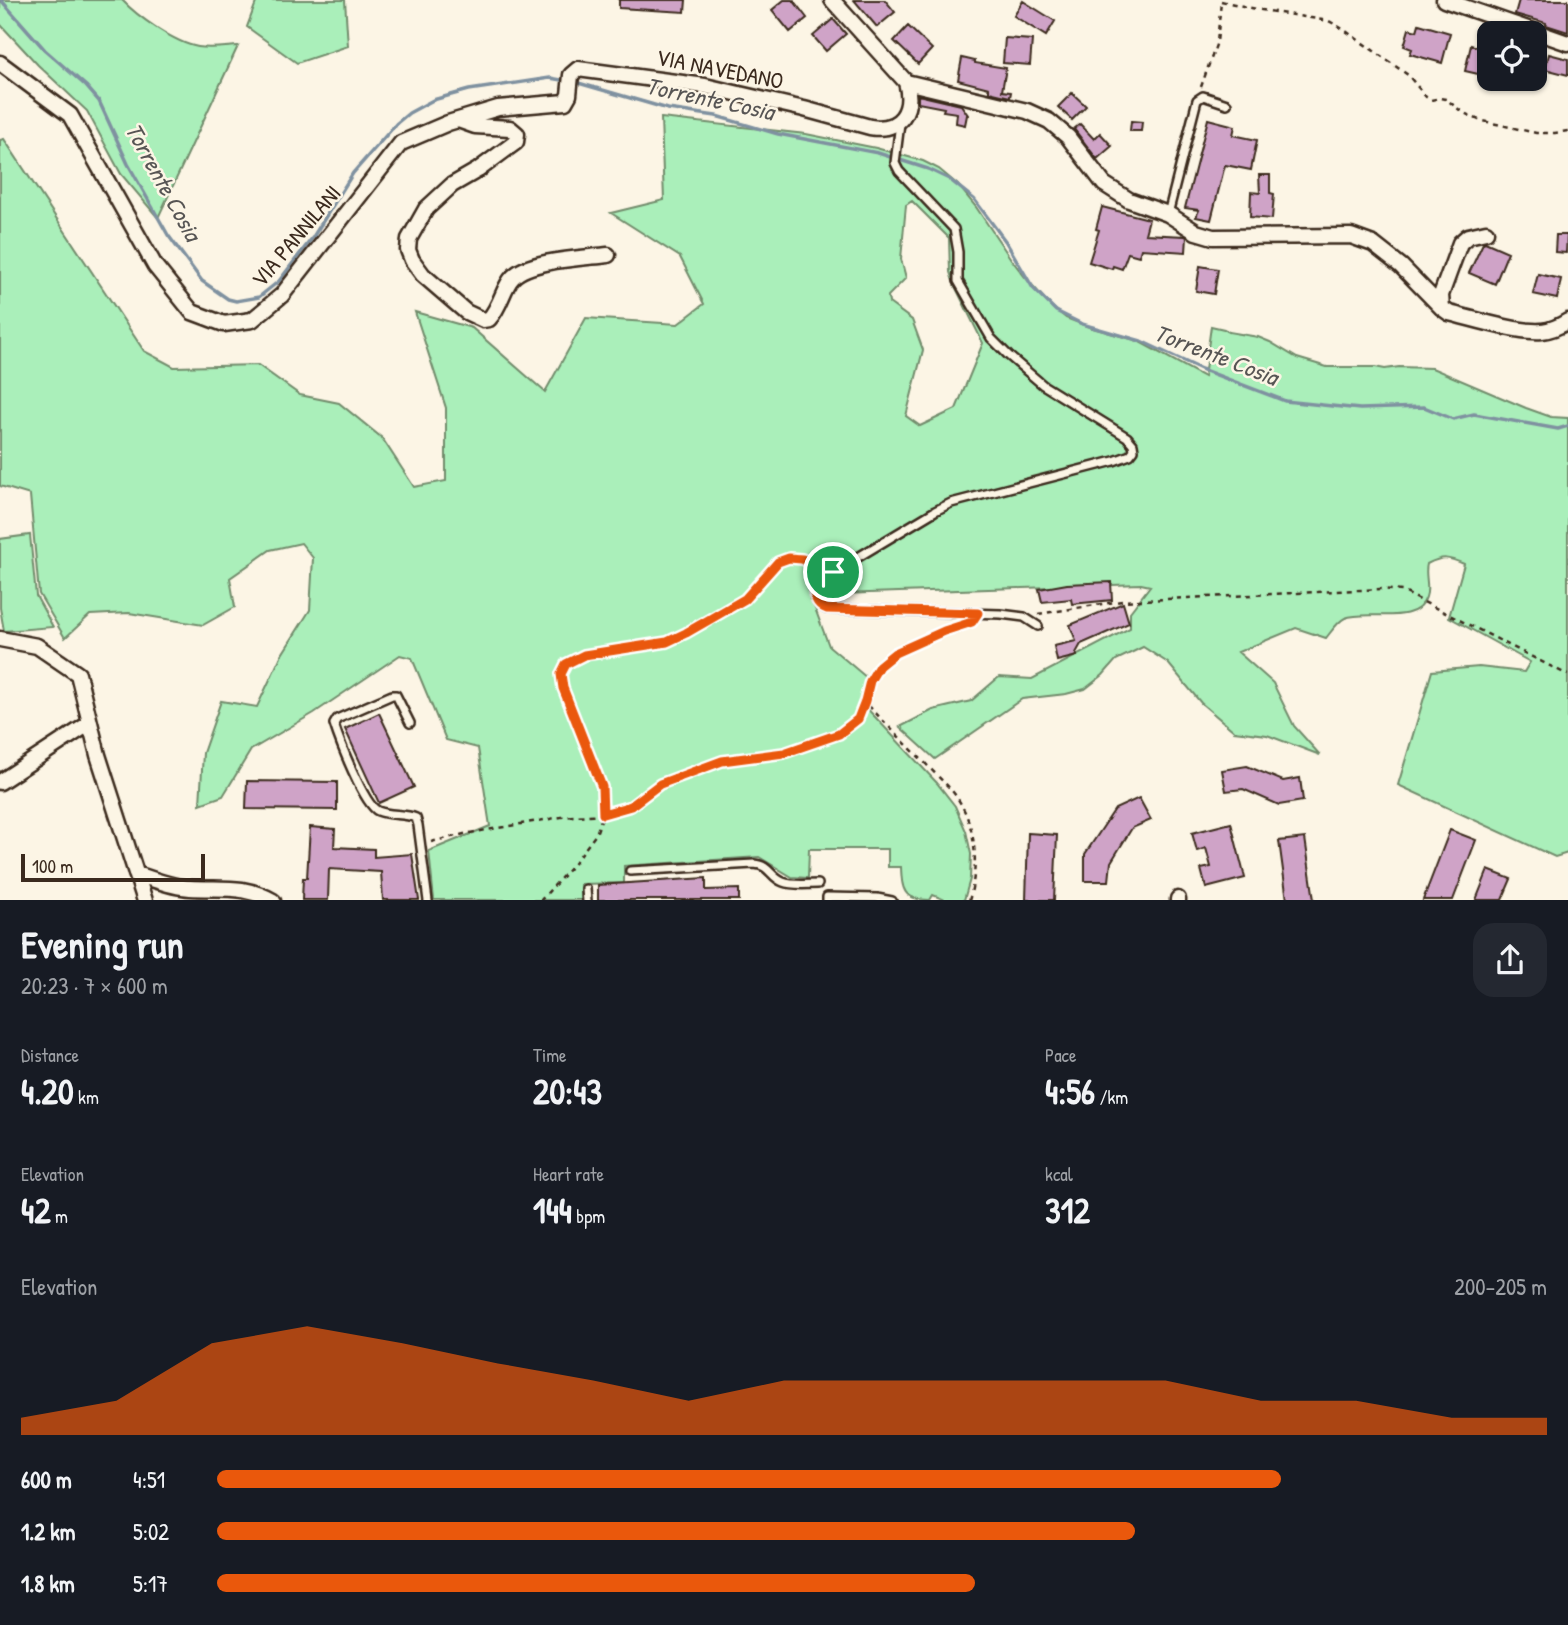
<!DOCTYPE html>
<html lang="en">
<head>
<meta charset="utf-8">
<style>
	:root { --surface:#171b24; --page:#242831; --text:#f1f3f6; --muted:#9ea1a6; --accent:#ea580c }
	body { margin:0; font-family:"Patrick Hand",sans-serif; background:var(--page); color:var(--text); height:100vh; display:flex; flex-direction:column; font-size:26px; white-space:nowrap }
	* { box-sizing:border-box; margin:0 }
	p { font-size:23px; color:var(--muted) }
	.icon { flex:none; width:38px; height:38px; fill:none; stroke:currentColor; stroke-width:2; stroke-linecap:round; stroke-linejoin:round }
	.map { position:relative; height:900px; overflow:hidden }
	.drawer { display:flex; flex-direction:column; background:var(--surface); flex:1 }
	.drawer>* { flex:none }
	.fabs { position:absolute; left:1477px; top:21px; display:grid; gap:14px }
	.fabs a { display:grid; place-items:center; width:70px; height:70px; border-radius:14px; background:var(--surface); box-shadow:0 2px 5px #0004; font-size:35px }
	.scale { position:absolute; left:21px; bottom:18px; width:184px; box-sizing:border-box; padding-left:7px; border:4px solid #3b2a1e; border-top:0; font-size:19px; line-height:24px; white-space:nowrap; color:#3b2a1e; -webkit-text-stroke:5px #fcf5e5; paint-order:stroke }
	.pin { position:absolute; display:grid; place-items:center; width:60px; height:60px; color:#fff; margin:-30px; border:4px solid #fff; border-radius:50%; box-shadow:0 2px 7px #0007 }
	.round { display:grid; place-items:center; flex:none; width:74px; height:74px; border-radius:21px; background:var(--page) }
	.head { display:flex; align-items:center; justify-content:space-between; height:119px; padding:0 21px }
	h1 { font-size:38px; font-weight:700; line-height:52px }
	.metrics { display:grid; grid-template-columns:repeat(3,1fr); gap:10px; height:119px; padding:7px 21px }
	.metrics div { display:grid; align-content:center }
	.metrics b { font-size:35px; font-weight:700 }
	.metrics small { font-size:19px; font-weight:400 }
	.metrics p { font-size:19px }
	.chart { height:196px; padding:14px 21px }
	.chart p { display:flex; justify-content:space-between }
	.chart svg { width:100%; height:126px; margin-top:7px; fill:var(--accent); opacity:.7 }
	ul { padding:0 21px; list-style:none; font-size:23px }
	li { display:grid; grid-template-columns:112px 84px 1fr; align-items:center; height:52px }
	li i { height:18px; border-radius:9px; background:var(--accent) }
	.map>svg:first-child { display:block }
	.green { fill:#aaefba; stroke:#728c6c; stroke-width:2; fill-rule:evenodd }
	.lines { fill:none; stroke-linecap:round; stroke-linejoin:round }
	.stream { stroke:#7f91a0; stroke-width:3.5 }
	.building { fill:#cfa3c7; stroke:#3b2a1e; stroke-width:2 }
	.lane-casing { stroke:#3b2a1e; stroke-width:12 }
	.street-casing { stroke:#3b2a1e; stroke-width:19 }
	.path { stroke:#3b2a1e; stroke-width:2.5; stroke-dasharray:5 5; stroke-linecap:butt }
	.lane { stroke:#fcf5e5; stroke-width:7 }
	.street { stroke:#fcf5e5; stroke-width:14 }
	.route-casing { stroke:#fff; stroke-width:14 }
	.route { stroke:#ea580c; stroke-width:9 }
	.labels { text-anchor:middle; stroke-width:5; stroke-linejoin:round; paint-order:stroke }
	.street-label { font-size:23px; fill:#3b2a1e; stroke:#fcf5e5 }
	.water-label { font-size:24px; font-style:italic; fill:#575554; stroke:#fcf5e5 }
</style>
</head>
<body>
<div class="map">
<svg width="1568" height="901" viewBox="0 0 1568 901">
	<rect width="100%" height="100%" fill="#fcf5e5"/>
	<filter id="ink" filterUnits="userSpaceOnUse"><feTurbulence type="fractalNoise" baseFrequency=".0143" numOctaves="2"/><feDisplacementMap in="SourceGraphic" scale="14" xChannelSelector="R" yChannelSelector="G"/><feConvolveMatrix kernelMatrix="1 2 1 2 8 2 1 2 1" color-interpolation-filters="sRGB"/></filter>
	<g filter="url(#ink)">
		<!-- green -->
		<path class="green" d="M0,0H122C138,17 175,43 198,47C211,49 224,47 238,46L158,218L121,174L87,111L38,65L0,24Z
			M257,0H345L348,46L297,63L247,27Z
			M661,118L806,134L876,148L923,161L939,169L958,185L976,207L1011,259L1025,277L1051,306L1066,318L1089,327L1138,341L1204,377L1211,326L1224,329L1229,332L1258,337L1270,342L1297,358L1327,367H1375L1385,369L1399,367L1432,368L1526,408L1551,417L1568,418V853L1555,857L1398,785L1432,671L1479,667L1524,672L1530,662L1449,617L1464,564C1448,557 1443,556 1427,564C1424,575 1430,587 1426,597C1416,627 1368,609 1345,618C1338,621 1331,632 1326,638L1296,628L1238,652L1273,683L1294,726L1320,755L1267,735L1234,731L1201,703L1168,663L1143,647L1116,660L1103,675L1085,689L1066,694L1022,699L935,759L900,727L933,710L971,701L999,677L1032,679L1130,628V612L1150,586L1141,584L810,595L829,646L867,678L860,701L937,783L955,806L966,831L971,854L970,879L964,900H945L933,895L930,900C903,900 902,890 901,867H888V849H809L808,878L792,877L759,857L624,866V883L581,884V900H434L429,851L490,826L478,748L446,740L412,658L400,655L314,713L251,750L223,796L200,804L203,753L221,701L257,707L281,656L310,610L313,558L301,543L270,550L230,578L235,607L203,625L129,613L90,615L65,638L39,594L30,495L0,486V140L4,139L144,351L174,367L258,365L300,395L339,403L382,438L414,487L446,481V408L415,312L472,328L545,392L586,318L678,324L704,304L680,257L611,213L664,200ZM912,201L949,238L950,272L954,284L983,343L956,409L920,426L906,416L923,350L912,320L889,303L888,296L906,278L901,259L906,205Z
			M30,535L36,596L53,627L4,631L0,608V539Z"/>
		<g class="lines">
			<!-- stream -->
			<path class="stream" d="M1,0L45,50L86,86L99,101L128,164L168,235L202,281L228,299L236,301L259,297L279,281L313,237L353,173L397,123L409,113L433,100L469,90L550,78L567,81
				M575,82L668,109L716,116L778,134L878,153L928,169L949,179L974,199L1006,242L1033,288L1056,311L1082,324L1141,341L1201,369L1285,401L1360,409L1424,407L1453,419L1474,414L1558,429L1568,426"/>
		</g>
		<!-- building -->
		<path class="building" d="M619,0H686L685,12L619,8Z
			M784,0H793L807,18L790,32L772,10Z
			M854,0H885L895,12L877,27Z
			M1519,0H1568V32L1546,25V23L1515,14Z
			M1023,1L1055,21L1046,36L1014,16Z
			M833,19L846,34L826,51L813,36Z
			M1419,24L1450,33L1442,63L1410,54L1412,49L1404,46L1409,29L1417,31Z
			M908,26L932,49L918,64L894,41Z
			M1485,27H1489V66L1487,76L1465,71L1471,45L1480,48Z
			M1005,38L1032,40L1030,65L1003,63Z
			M1549,54L1568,59V75L1545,69Z
			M962,58L975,61V63L1006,68L1002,91L1011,92L1010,97L989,92V88L958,80Z
			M1072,93L1086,106L1072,120L1058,107Z
			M918,95L961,105L968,115H967L965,125L956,123L957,113L943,111L944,108L918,103Z
			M1208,119L1235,126L1233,135L1257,140L1251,170L1225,165L1211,220L1196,217L1199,210L1185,208Z
			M1131,121L1142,122L1141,131H1130Z
			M1080,124L1094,139L1100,133L1112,146L1097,159L1074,129Z
			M1259,175H1270V193L1274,194L1272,219L1250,217L1251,192L1260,193Z
			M1102,207L1149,219L1145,234L1185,236L1187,237L1186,252L1141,249L1139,256L1128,253L1122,269L1113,266L1112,269L1089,262L1099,230L1096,229Z
			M1556,235H1567L1566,253L1555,252Z
			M1485,242L1508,252L1495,284L1469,273L1483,243Z
			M1200,266L1218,269L1214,294L1196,291Z
			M1538,274L1561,279L1557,299L1533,294Z
			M1111,582L1112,600L1072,604L1071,599L1042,602L1039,589L1067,584Z
			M1123,603L1129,623L1081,644L1076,653L1077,656L1057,661L1054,646L1076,641L1070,625Z
			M379,713L414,787L379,803L345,729Z
			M1247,766L1283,781L1300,778L1303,801L1279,805L1243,789L1226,791L1222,770Z
			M247,781L337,782V810L246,809Z
			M1139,798L1151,820L1132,828L1111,862L1109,881H1085V854L1115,809Z
			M1231,823L1245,878L1206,888L1201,869L1211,867L1206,848L1197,851L1192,833Z
			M310,827L335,829L334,847L374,849V857L412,854L419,900H383L381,872L329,869L328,900H302L303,878H307Z
			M1450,830L1476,840L1453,900H1423Z
			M1028,833L1057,835L1054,900H1026Z
			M1305,838L1314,900H1287L1279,841Z
			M1488,870L1511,879L1502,900H1476Z
			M706,878V890L739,889V900H598V885Z"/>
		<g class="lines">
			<!-- lane casing -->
			<g class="lane-casing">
				<path id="lane" d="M900,123L895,163L899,171L954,229L958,252V281L991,338L1009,356L1043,385L1127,437L1133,444L1134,450L1130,455L1114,461L951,503L935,511L815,583C812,595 816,605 827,609L1001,614L1024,617L1038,626
					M1168,214L1197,100L1203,96L1227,104
					M410,723L396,695H392L337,719L334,724C339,740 364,805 378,811C390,816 404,813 416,818L418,825L428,901
					M630,871L754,864C770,865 770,877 783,882C793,886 807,884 818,884
					M586,889L587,901
					M827,901V897L877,898L892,901"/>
			</g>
			<!-- street casing -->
			<g class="street-casing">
				<path id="street" d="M1444,0L1568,43
					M0,63L70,115L155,266L192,312L224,324L252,320L282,295L401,143L448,123L498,108L565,102L569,95L571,75L578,69L705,86L804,109L870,127C901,132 914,110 906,82L832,0
					M906,82L1027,111L1049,121L1068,137L1104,184L1129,200L1168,214L1196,232L1213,237L1351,236L1373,244L1401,266L1442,308
					M458,120L475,126L510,128L517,134L516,142L478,170L452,185L426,209L409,239L408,250L412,260L423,275L466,312L483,320L489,319C501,306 503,287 513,277C528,260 585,258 608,255
					M1486,232L1468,236L1460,243L1441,295L1442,308L1449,313C1474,319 1518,333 1542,331C1552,330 1560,326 1568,321
					M0,639L37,646L78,674L98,755L145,901
					M0,782L90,723
					M136,874C153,879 171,887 190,888C222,890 242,884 273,901
					M1178,901V899"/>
			</g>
			<!-- path -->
			<path class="path" d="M1221,1L1256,9L1329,21L1343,29L1408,75L1426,97L1431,100L1440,98L1446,99L1462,112L1479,120L1536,133H1555L1568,131
				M1201,87L1217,42L1221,2
				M1038,614L1122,601L1381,589L1402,591L1568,675
				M965,624C941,632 898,647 880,665C871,675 868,688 865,701L869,706C888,726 907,745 926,764C936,775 948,785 956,796C977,827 979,865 969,901
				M431,842L464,834L561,817L603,814L631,806L660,784L722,761L784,753L839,734L858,719L865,701
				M540,901L572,866L596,834L603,814L602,787L563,688L561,674L566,664L584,655L667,642L686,633L745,599L778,562L789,558L802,559L822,567"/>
			<!-- lane -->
			<use href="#lane" class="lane"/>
			<!-- street -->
			<use href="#street" class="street"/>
		</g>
	</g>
	<g class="lines" filter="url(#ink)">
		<!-- route casing -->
		<g class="route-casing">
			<path id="route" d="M789,558L802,559L833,572L815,583C812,594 816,605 827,609L978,613L972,622L944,631L895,653L879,666L870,681L865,701L858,719L839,734L784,753L722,761L660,784L631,806L603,814L602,787L563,688L561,674L566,664L584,655L667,642L686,633L745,599L778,562Z"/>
		</g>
		<!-- route -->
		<use href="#route" class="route"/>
	</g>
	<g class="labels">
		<!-- street labels -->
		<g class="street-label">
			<text transform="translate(720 69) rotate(11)" y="8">VIA NAVEDANO</text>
			<text transform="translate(296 236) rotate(-50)" y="8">VIA PANNILANI</text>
		</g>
		<!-- water labels -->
		<g class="water-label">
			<text transform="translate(710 99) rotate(12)" y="8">Torrente Cosia</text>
			<text transform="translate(163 182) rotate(61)" y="8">Torrente Cosia</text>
			<text transform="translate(1216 355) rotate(21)" y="8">Torrente Cosia</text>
		</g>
	</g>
</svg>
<div class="fabs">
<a><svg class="icon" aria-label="locate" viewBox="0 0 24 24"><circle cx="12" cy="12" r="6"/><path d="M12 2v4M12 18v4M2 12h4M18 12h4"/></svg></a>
</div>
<div class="scale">100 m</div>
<div class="pin" style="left:833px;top:572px;background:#1e9e55"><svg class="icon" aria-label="arrive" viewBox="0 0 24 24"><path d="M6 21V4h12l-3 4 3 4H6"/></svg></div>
</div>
<section class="drawer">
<div class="head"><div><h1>Evening run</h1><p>20:23 · 7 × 600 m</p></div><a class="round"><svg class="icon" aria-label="share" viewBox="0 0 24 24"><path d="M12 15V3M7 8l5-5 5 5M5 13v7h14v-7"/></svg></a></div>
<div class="metrics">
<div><p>Distance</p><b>4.20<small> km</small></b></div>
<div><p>Time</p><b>20:43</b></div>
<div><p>Pace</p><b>4:56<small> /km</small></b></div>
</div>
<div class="metrics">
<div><p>Elevation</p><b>42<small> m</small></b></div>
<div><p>Heart rate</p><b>144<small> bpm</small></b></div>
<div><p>kcal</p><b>312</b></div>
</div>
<div class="chart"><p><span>Elevation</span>200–205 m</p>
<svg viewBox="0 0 160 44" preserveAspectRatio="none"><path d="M0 44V38L10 32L20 12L30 6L40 12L50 19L60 25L70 32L80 25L90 25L100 25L110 25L120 25L130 32L140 32L150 38L160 38V44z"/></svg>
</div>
<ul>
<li><b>600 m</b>4:51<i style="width:80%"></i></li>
<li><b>1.2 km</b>5:02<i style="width:69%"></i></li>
<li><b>1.8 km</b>5:17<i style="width:57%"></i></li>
</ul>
</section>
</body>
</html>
